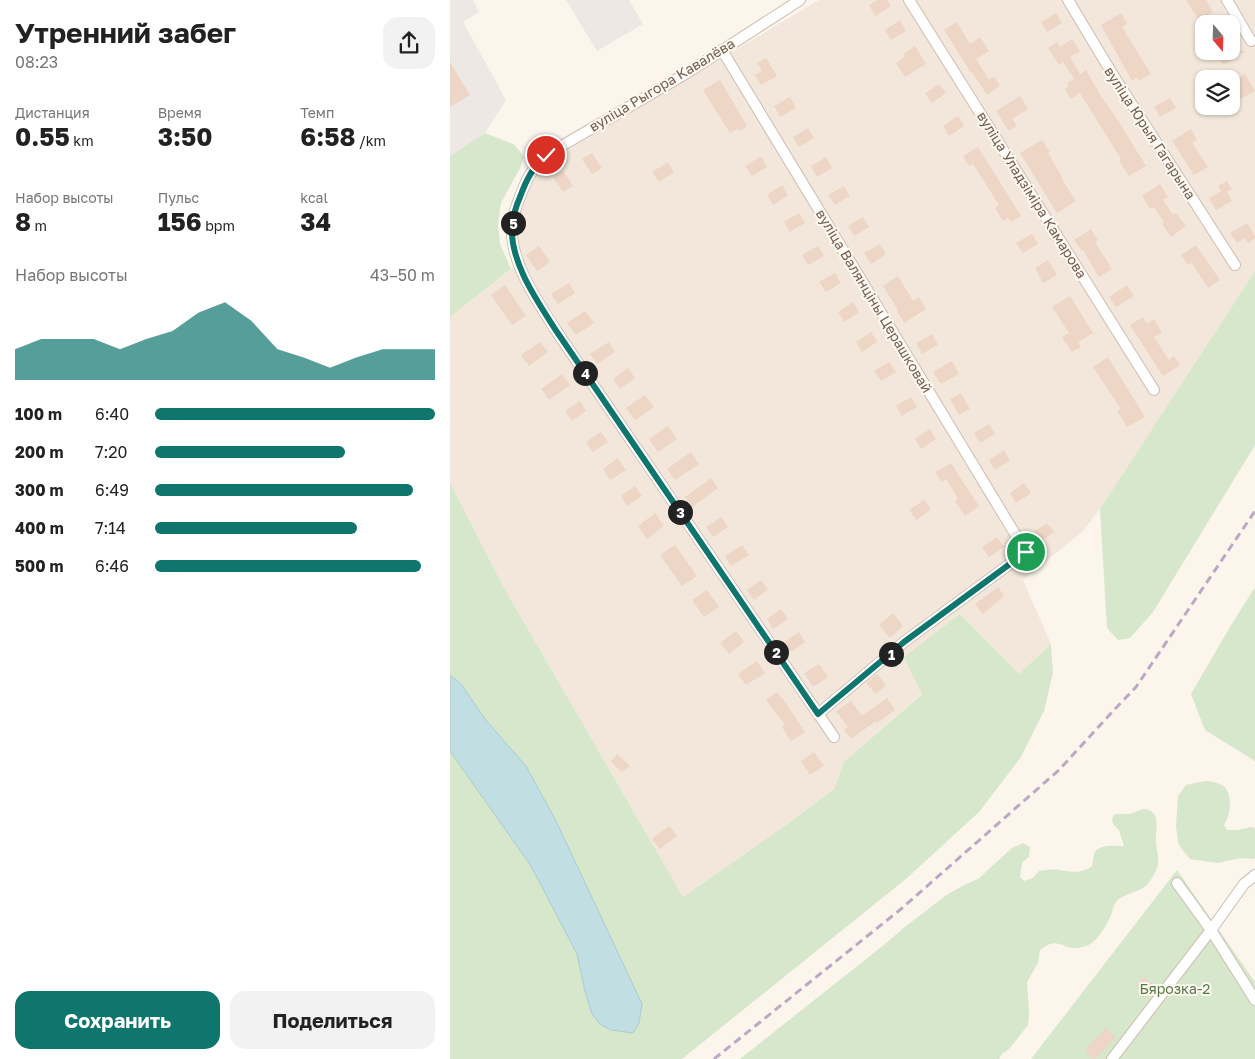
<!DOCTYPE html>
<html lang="ru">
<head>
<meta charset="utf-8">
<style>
	:root { --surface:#fff; --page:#f2f2f2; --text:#222; --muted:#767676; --accent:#0f766e }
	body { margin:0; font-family:"Golos Text",sans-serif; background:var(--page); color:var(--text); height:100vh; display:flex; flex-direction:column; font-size:19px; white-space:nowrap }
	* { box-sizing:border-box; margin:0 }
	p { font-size:16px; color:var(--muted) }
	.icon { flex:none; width:28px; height:28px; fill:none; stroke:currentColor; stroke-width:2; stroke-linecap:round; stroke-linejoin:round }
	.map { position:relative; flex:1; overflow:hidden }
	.drawer { display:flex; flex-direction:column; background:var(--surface); width:450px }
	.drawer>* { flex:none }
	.needle { width:32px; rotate:161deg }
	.buttons { position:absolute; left:745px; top:15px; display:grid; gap:10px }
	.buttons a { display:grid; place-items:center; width:45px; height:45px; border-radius:10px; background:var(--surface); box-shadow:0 1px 4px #0004; font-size:25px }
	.pin { position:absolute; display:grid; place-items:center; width:42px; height:42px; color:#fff; margin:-21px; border:2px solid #fff; border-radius:50%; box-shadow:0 1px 5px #0007 }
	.km { position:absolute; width:25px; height:25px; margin:-12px; border-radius:50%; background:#222; color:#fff; font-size:14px; line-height:25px; text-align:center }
	.round { display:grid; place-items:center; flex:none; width:52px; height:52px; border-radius:15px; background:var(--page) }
	.summary { display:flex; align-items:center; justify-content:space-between; height:85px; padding:0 15px }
	h1 { font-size:28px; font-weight:700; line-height:38px }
	.figures { display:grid; grid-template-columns:repeat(3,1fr); gap:8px; height:85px; padding:5px 15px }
	.figures div { display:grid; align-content:center }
	.figures b { font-size:25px; font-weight:700 }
	.figures small { font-size:14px; font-weight:400 }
	.figures p { font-size:14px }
	.chart { height:140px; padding:10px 15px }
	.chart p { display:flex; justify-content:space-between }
	.chart svg { width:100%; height:90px; margin-top:5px; fill:var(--accent); opacity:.7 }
	.action { display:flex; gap:10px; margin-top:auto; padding:10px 15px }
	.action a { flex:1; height:58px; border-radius:15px; background:var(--accent); color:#fff; font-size:20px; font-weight:700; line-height:58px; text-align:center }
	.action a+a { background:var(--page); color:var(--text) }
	ul { padding:0 15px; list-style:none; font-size:16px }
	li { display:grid; grid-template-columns:80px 60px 1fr; align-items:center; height:38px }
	li i { height:12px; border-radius:6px; background:var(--accent) }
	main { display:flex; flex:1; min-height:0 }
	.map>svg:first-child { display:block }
	.residential { fill:#f2e7da; fill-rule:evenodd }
	.industrial { fill:#ede8e3 }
	.green { fill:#d6e7cb }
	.water { fill:#c1dee3; stroke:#a9ccd3 }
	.building { fill:#edd6c6 }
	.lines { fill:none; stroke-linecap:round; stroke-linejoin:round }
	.street-casing { stroke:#ccbdb2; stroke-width:12 }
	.street { stroke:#fff; stroke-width:10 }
	.rail { stroke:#b8aac4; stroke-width:3; stroke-dasharray:8 5; stroke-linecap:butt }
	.route-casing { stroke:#fff; stroke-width:10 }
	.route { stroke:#0f766e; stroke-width:6 }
	.labels { text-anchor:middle; stroke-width:4; stroke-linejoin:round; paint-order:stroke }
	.street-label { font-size:14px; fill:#735d51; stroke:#fdf9f1 }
	.park-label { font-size:14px; fill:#57784a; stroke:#fdf9f1 }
</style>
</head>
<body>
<main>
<section class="drawer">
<div class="summary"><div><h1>Утренний забег</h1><p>08:23</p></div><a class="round"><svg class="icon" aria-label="share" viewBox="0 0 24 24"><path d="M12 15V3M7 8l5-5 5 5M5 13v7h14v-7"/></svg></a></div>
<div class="figures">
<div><p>Дистанция</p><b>0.55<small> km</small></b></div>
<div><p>Время</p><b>3:50</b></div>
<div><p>Темп</p><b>6:58<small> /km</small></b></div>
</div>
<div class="figures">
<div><p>Набор высоты</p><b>8<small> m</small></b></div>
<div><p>Пульс</p><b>156<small> bpm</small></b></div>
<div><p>kcal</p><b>34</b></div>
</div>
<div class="chart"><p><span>Набор высоты</span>43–50 m</p>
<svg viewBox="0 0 160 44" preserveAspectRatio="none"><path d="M0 44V29L10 24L20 24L30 24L40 29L50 24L60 20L70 11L80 6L90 15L100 29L110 33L120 38L130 33L140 29L150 29L160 29V44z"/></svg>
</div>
<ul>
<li><b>100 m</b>6:40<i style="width:100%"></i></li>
<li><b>200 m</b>7:20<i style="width:68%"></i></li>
<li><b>300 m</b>6:49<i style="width:92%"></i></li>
<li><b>400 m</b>7:14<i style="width:72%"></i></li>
<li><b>500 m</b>6:46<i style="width:95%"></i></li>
</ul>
<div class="action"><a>Сохранить</a><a>Поделиться</a></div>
</section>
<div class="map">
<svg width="805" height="1059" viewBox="0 0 805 1059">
	<rect width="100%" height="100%" fill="#fbf5eb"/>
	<!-- residential -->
	<path class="residential" d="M369,0H805V271L650,509L633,531L573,580L601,644L569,674L510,614L472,693L394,762L384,789L339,823L233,897L53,586L0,483V317L73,260L69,248L66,232L68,217L75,196L84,180L98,162ZM754,24H781V51H754ZM754,79H781V106H754Z"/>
	<!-- industrial -->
	<path class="industrial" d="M0,0H23L29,12L13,22L56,100L35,133L0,156Z
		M116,0H179L193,24L147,51Z"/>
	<!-- green -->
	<path class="green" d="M35,133L63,144L68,149L74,157L70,168L51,203L48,224L50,244L61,269L0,317V156Z
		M805,271V445L703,612L680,638L668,640L657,628L650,509Z
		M0,483L53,586L233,897L339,823L384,789L394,762L472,694L454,657L510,614L569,674L601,644L603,673L594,711L571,757L529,812L457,878L232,1059H0Z
		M805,587V761L755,730L741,694L780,627Z
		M755,781C772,782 780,787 780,805C780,806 779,812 779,813C778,817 776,821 774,825L777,830H788L801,827L805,828V858L803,859L791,858L767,863L740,859L731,848L728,842L726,826L728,796L736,785Z
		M693,809C711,810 706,826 706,839C706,854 713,860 703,876C702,878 699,883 697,885C691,891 677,893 669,899C663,904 663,909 661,915C658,923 650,936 644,941C639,946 629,949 622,948C615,947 608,941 600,944C597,945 593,948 590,950L588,963L577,982L579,1013L578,1025L559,1049L552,1054L549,1059H290L435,944L455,927L495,896L514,885L528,879L562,848L573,843L580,847L579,857L572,863L570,877L574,881L583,878L589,871C596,870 603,869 610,870C622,872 632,874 642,866C643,863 643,858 644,854C649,843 665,846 674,846L669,830L663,824L662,819L665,814H680Z
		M727,870L805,982V1059H581Z"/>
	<!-- water -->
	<path class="water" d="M0,675L11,684L35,719L76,766L106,821L192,1004L189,1023L183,1033L161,1030L150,1024L142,1014L135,991L127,954L81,866L0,751Z"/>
	<!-- building -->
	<path class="building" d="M428,0H437L441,6L425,16L419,5Z
		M736,0H756L763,12L749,20Z
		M606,13L612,23L597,32L591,22Z
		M671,13L677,24L672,27L701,74L689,81L687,77L682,81L651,25Z
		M450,20L456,31L441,40L435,30Z
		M507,22L520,44L530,37L539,51L526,59L539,80L544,76L550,86L537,95L522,72L521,73L494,30Z
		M622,39L630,51L620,57L630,74L636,70L651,96L669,122L696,166L679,176L669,161L671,159L630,93L621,99L615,89L619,86L617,83L624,79L613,62L609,65L598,48L607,42L610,47Z
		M465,46L476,64L455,77L446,63L455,57L453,54Z
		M764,51H795L773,65Z
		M316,58L327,76L311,85L305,75L312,71L307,63Z
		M0,62L20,95L0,107Z
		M795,74L805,91L781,104V82Z
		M270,80L297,126L290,131L288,128L280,133L253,90Z
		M489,84L496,93L482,103L475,93Z
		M570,96L578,109L562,119L567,126L559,131L546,111Z
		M340,97L346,108L330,117L324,106Z
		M720,98L726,108L710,117L704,107Z
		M508,116L514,126L499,136L493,126Z
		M358,128L364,138L349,147L343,137Z
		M741,129L747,140L742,143L758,167L744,175L722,141Z
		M592,140L600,152L598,153L612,177L611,178L626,201L607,213L570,153Z
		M528,147L571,216L561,222L558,218L553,221L545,208L549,205L523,164L519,166L513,156Z
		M142,153L152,168L142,174L132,159Z
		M311,156L317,167L302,176L295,166Z
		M376,157L382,168L367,177L361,166Z
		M218,162L224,172L209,182L202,172Z
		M113,171L123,186L113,192L103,177Z
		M777,181L782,189L777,192L782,201L766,210L759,198L771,191L768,186Z
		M710,184L718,197L713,200L723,215L726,213L736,226L721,237L712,224L714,222L704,207L700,209L692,196Z
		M332,185L338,195L323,205L317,195Z
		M394,186L400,196L385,205L378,195Z
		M349,213L355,223L340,232L334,222Z
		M413,217L419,227L404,236L398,226Z
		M797,223L805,236V238L798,243L795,238L787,243L780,233Z
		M641,229L648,240L645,242L662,269L649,277L633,250L632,251L624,240Z
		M582,234L588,244L573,253L566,243Z
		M430,244L436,254L421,264L414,253Z
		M746,245L770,280L758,288L741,262L738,265L731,255Z
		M89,246L100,262L87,271L76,255Z
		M368,246L374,256L358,265L352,255Z
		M598,260L607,275L593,283L585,268Z
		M385,273L391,283L376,292L369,282Z
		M448,276L463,301L469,297L476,309L454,323L447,311L448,310L433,286Z
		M119,283L125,293L108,304L101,294Z
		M55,285L76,316L62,325L41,295Z
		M677,285L684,296L666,307L659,297Z
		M620,296L643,333L628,342L631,347L622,352L612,337L619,333L602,307Z
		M403,302L409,312L394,322L388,312Z
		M135,311L144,323L126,335L117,323Z
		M693,317L697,324L704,319L712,333L704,337L719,360L724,356L730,365L713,376L680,325Z
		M421,332L427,342L412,352L406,342Z
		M482,334L488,345L472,354L466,343Z
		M90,342L98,352L79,366L71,355Z
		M159,342L165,352L147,364L140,354Z
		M658,357L695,417L677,427L667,411L671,409L643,367Z
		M502,361L509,374L491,384L483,372Z
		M439,362L446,372L431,381L424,371Z
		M178,368L185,378L170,389L163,379Z
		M112,374L120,385L99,400L91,389Z
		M511,393L520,409L509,415L500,399Z
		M195,395L204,407L185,420L176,408Z
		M461,397L467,407L452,416L446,406Z
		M130,401L136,411L122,421L115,411Z
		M539,424L545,434L530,443L524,433Z
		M218,426L227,439L208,452L199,439Z
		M480,429L486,439L471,449L465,439Z
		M151,432L158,442L143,452L136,442Z
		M554,450L560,460L545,470L539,460Z
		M241,452L249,464L225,480L217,469Z
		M168,458L176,470L160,480L153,469Z
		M501,463L519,491L529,506L515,516L505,501L508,498L496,479L492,482L485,472Z
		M261,478L268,488L242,507L235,497Z
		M574,483L581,493L566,503L560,493Z
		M185,486L192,496L177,506L171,496Z
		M474,500L481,509L467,520L459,510Z
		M205,513L214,526L197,539L188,526Z
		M271,517L278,527L263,537L256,527Z
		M597,523L604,532L590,542L583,532Z
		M547,537L554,547L539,557L532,547Z
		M225,545L247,576L232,586L210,555Z
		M292,545L299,555L281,566L275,556Z
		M311,580L318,589L304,600L297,590Z
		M548,587L554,596L533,614L525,604Z
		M257,590L269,607L254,617L242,600Z
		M331,609L338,619L323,629L317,619Z
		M443,613L453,626L440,638L429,625Z
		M286,631L294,642L279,654L270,643Z
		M349,632L355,642L341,652L334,642Z
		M307,661L315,673L296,685L288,674Z
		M369,664L378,677L363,687L354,673Z
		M427,674L436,685L426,694L416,683Z
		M327,692L336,703L355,732L341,741L332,727L335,725L316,700Z
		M437,698L445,710L427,723L426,721L401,739L394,730L398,727L386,711L401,701L412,716Z
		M364,752L374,766L360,775L351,761Z
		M167,754L180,766L172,772L161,762Z
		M219,826L227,836L210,849L202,839Z
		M694,977L704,985L696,994L686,986Z
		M656,1027L666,1037L645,1059H643L634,1051Z"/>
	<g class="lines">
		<!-- street casing -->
		<g class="street-casing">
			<path id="street" d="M350,0L237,73L96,155C82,169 77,178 70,197C66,206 63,216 62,227C60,263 88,302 107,332L384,737
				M459,0L704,390
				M618,0L663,75L785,265
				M777,0L801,41
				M272,50L576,552L454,642L368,714
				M727,883L761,930L805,1000
				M662,1059L761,930L794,884L805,875"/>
		</g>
		<!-- street -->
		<use href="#street" class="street"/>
		<!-- rail -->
		<path class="rail" d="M264,1059L451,909L609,770L664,710L686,687L805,511"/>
	</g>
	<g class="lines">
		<!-- route casing -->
		<g class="route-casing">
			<path id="route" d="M96,155C82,169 77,178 70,197C66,206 63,216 62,227C60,263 88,302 107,332L368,714L454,642L576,552"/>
		</g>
		<!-- route -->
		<use href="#route" class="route"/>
	</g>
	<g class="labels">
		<!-- street labels -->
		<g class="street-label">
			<text transform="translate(212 85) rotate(-31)" y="5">вуліца Рыгора Кавалёва</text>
			<text transform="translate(700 133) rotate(57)" y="5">вуліца Юрыя Гагарына</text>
			<text transform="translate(582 195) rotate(58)" y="5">вуліца Уладзіміра Камарова</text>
			<text transform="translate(424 301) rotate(59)" y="5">вуліца Валянціны Церашковай</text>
		</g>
		<!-- park labels -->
		<g class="park-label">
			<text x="725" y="994">Бярозка-2</text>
		</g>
	</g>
</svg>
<div class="buttons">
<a><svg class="needle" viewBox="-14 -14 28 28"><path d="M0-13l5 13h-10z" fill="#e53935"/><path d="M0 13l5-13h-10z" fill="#767676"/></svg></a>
<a><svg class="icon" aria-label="layers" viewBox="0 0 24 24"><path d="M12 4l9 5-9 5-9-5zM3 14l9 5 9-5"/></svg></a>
</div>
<div class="pin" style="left:576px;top:552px;background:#1e9e55"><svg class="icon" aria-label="arrive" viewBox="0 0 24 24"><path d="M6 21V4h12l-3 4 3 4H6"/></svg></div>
<div class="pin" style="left:96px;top:155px;background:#d93025"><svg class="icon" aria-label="check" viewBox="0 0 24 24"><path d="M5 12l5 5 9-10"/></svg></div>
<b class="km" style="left:441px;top:654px">1</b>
<b class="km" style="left:326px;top:652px">2</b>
<b class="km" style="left:230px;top:512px">3</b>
<b class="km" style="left:135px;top:373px">4</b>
<b class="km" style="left:63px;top:223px">5</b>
</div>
</main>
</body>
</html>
